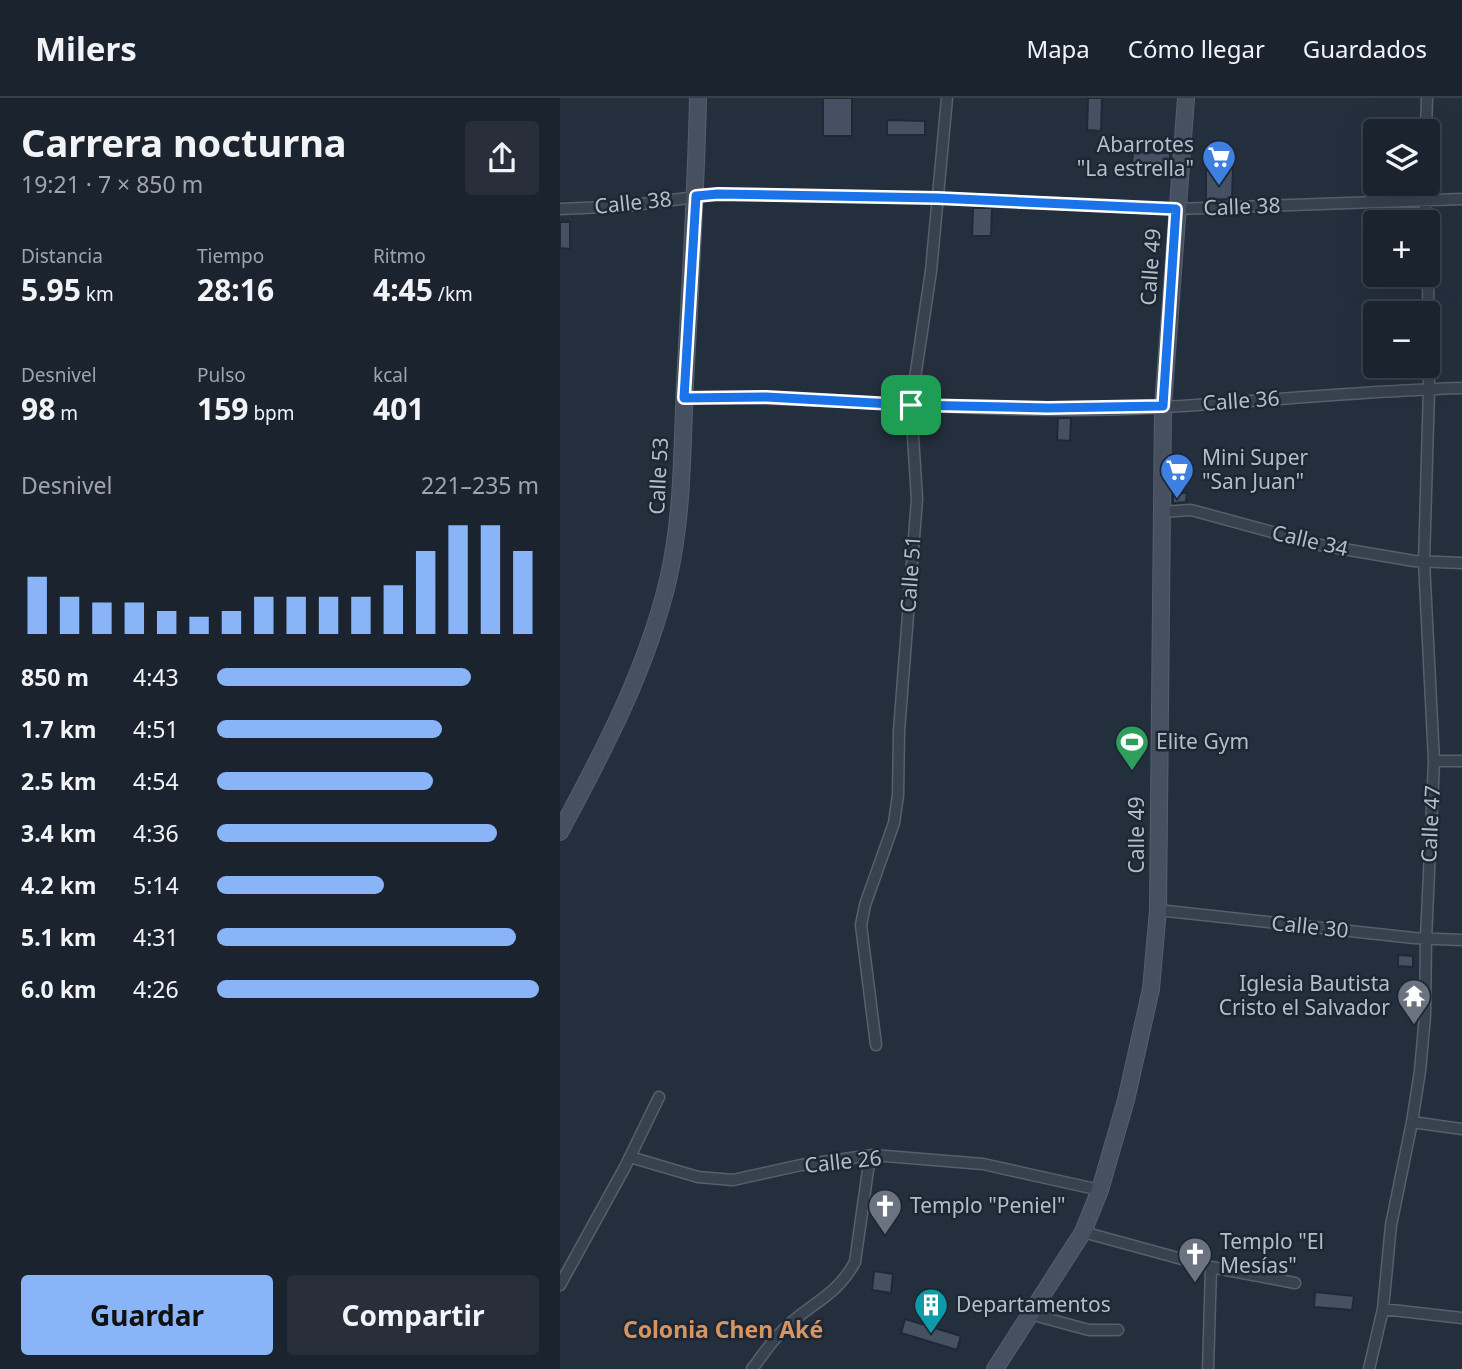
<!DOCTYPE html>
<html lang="es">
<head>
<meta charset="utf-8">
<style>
	:root { --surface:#1b232e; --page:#282f3a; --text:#f1f3f6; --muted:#a0a4aa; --line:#39404a; --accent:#8ab4f8 }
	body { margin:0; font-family:"Noto Sans",sans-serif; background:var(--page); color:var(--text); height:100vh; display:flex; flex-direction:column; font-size:26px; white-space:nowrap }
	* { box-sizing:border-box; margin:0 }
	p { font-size:23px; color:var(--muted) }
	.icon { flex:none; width:38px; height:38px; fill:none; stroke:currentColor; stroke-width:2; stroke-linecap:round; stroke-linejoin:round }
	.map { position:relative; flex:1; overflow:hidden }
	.drawer { display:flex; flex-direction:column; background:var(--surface); width:560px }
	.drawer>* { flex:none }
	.tools { position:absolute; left:803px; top:21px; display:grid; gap:14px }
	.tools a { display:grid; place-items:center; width:77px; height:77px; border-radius:7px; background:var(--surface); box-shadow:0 7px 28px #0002,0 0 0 2px var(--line); font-size:35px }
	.pin { position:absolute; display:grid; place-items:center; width:60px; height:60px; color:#fff; margin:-30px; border-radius:14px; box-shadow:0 4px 10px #0006 }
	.round { display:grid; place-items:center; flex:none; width:74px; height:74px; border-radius:7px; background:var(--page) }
	.summary { display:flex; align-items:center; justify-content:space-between; height:119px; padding:0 21px }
	h1 { font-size:38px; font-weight:700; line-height:52px }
	.figures { display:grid; grid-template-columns:repeat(3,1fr); gap:10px; height:119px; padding:7px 21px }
	.figures div { display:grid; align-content:center }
	.figures b { font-size:30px; font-weight:700 }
	.figures small { font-size:19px; font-weight:400 }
	.figures p { font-size:19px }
	.chart { height:196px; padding:14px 21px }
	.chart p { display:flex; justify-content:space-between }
	.chart svg { width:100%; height:126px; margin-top:7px; stroke:var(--accent); stroke-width:6 }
	.button { display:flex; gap:14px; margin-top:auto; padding:14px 21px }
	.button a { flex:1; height:80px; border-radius:7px; background:var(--accent); color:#111; font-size:28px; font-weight:700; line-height:80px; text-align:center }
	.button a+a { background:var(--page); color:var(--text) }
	ul { padding:0 21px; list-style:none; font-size:23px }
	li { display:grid; grid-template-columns:112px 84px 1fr; align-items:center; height:52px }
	li i { height:18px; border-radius:9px; background:var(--accent) }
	header { display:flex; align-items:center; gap:42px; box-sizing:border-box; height:98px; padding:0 35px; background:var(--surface); border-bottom:2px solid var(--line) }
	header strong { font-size:33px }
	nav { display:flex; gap:38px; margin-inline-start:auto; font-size:24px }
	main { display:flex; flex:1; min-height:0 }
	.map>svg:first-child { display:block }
	.building { fill:#455162; stroke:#1f2835; stroke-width:2 }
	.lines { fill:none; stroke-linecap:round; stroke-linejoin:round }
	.street-casing { stroke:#565f6c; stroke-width:13 }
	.secondary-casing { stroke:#565f6c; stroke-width:18 }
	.street { stroke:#38414e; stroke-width:10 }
	.secondary { stroke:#465061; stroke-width:16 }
	.route-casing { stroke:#fff; stroke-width:14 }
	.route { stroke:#1a73e8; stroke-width:9 }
	.labels { text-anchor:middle; stroke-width:5; stroke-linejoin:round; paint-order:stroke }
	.poi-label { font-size:21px; fill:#b4bcc9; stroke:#1d2633; text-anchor:start }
	.street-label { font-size:21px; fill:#b4bcc9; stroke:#1d2633 }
	.neighbourhood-label { font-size:23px; font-weight:bold; fill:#d59563; stroke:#1d2633 }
</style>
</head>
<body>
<header>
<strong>Milers</strong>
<nav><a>Mapa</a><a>Cómo llegar</a><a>Guardados</a></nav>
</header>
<main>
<section class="drawer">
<div class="summary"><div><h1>Carrera nocturna</h1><p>19:21 · 7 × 850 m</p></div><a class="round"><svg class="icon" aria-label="share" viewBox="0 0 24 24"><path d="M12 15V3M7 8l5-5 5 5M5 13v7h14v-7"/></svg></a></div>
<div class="figures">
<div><p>Distancia</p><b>5.95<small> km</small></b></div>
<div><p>Tiempo</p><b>28:16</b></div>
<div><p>Ritmo</p><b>4:45<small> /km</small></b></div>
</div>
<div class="figures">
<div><p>Desnivel</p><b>98<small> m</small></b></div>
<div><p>Pulso</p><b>159<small> bpm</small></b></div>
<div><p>kcal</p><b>401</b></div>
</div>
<div class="chart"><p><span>Desnivel</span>221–235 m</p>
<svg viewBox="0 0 160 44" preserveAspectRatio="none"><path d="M5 44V24M15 44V31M25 44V33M35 44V33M45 44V36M55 44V38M65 44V36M75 44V31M85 44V31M95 44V31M105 44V31M115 44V27M125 44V15M135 44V6M145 44V6M155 44V15"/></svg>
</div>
<ul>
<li><b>850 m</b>4:43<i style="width:79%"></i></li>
<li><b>1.7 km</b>4:51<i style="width:70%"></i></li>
<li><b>2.5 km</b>4:54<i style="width:67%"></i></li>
<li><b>3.4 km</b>4:36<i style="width:87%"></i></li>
<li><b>4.2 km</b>5:14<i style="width:52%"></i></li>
<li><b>5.1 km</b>4:31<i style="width:93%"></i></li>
<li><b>6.0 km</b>4:26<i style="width:100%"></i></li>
</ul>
<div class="button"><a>Guardar</a><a>Compartir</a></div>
</section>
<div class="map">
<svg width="902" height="1271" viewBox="0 0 902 1271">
	<rect width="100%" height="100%" fill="#242f3e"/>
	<!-- building -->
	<path class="building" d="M263,0H292V38H263Z
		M528,0H542L541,33L527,32Z
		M327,22L365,23V37H327Z
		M573,54L610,55V67L572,65Z
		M646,69L673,70L672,101L646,102Z
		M413,110H432L431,138H412Z
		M857,113V124H842V114Z
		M0,124H10V151L0,150Z
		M498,320H511L510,343L497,342Z
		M613,395H627L626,404L613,405Z
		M838,857L853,858V869L838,868Z
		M314,1173L333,1176L331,1195L312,1192Z
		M755,1194L794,1198L792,1212L754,1209Z
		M345,1221L401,1238L397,1252L341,1235Z"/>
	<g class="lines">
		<!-- street casing -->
		<g class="street-casing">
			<path id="street" d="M866,33L867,0
				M865,86V124
				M0,111L67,108L158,96L377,100L616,111L902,101
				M124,300C280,298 435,318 590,310C694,304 798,293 902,290
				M601,414L631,412L760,447L854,463L902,465
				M874,663H902
				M598,812L854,840L902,842
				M316,947L301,827L305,807L334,725L338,697L339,633L357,401L351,307L371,173L387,0
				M852,1024L902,1031
				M70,1059L138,1079L173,1082L241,1067L313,1057L423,1066L540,1092
				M523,1134L651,1169L735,1185
				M0,1187L65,1069L99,999
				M823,1211L902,1220
				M470,1216L529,1232H558
				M192,1271C202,1258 211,1244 223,1232C248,1207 277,1198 295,1164L308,1072L313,1057
				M648,1271L651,1169
				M809,1271L823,1211L831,1127L852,1024L860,973L865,918L866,841L874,663L864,464L869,291L868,177"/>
		</g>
		<!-- secondary casing -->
		<g class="secondary-casing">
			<path id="secondary" d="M0,734C43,654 87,571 108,482C123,418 122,351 125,286C130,191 136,96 138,0
				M435,1271L523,1134L540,1092L566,1002L591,891L598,812L603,308L626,0"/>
		</g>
		<!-- street -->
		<use href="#street" class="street"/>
		<!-- secondary -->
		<use href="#secondary" class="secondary"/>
	</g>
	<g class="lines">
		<!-- route casing -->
		<g class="route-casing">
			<path id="route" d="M158,96L377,100L616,111L603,308L488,310L351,307L206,299L124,300L136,98Z"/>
		</g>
		<!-- route -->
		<use href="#route" class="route"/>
	</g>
	<!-- icons -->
	<defs>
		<g id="supermarket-pin" transform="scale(1.75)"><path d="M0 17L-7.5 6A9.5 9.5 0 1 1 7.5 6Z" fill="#3f7fe0" stroke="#1d2633"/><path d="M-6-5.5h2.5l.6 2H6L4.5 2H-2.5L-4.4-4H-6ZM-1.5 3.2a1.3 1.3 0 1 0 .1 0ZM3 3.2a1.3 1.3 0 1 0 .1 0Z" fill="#fff"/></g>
		<g id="stadium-pin" transform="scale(1.75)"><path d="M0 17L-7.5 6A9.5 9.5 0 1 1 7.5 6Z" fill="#2e9e5b" stroke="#1d2633"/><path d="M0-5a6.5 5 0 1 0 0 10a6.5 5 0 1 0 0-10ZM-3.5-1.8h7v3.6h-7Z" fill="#fff"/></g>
		<g id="temple-pin" transform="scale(1.75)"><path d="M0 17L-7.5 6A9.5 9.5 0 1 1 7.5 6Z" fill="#6b7280" stroke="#1d2633"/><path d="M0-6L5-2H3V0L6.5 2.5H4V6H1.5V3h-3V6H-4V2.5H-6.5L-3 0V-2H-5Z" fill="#fff"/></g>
		<g id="church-pin" transform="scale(1.75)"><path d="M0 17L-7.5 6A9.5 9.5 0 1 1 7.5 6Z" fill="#6b7280" stroke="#1d2633"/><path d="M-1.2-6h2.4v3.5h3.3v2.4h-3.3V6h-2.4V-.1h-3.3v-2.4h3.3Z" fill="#fff"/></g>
		<g id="building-pin" transform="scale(1.75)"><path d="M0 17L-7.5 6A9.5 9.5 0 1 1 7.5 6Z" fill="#0f9aa8" stroke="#1d2633"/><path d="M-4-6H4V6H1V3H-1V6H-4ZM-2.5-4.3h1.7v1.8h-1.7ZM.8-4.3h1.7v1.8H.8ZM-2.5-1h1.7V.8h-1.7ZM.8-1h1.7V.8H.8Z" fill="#fff"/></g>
	</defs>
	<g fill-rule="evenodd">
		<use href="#supermarket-pin" x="659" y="59"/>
		<use href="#supermarket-pin" x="617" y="372"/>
		<use href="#stadium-pin" x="572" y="644"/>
		<use href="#temple-pin" x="854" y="898"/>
		<use href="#church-pin" x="325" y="1108"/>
		<use href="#church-pin" x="635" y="1156"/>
		<use href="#building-pin" x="371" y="1207"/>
	</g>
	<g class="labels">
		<!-- poi labels -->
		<g class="poi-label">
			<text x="634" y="54" text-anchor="end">Abarrotes<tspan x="634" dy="24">"La estrella"</tspan></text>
			<text x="642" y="367">Mini Super<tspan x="642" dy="24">"San Juan"</tspan></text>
			<text x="596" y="651">Elite Gym</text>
			<text x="830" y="893" text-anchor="end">Iglesia Bautista<tspan x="830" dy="24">Cristo el Salvador</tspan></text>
			<text x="350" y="1115">Templo "Peniel"</text>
			<text x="660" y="1151">Templo "El<tspan x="660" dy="24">Mesías"</tspan></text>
			<text x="396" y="1214">Departamentos</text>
		</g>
		<!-- street labels -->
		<g class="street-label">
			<text transform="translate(73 105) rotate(-6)" y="7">Calle 38</text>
			<text transform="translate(682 109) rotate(-2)" y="7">Calle 38</text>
			<text transform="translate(591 169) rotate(-86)" y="7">Calle 49</text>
			<text transform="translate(681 303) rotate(-4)" y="7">Calle 36</text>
			<text transform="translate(99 378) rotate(-87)" y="7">Calle 53</text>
			<text transform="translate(750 443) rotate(13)" y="7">Calle 34</text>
			<text transform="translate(351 476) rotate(-86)" y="7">Calle 51</text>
			<text transform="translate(871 726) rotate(-87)" y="7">Calle 47</text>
			<text transform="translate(577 737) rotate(-90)" y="7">Calle 49</text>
			<text transform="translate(750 829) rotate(6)" y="7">Calle 30</text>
			<text transform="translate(283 1064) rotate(-6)" y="7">Calle 26</text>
		</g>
		<!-- neighbourhood labels -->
		<g class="neighbourhood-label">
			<text x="163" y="1240">Colonia Chen Aké</text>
		</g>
	</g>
</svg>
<div class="tools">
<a><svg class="icon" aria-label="layers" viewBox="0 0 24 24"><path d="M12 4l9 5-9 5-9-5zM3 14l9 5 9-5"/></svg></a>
<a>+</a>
<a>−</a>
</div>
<div class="pin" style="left:351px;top:307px;background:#1e9e55"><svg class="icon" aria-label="arrive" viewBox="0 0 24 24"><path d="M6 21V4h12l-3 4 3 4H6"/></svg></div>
</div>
</main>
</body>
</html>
